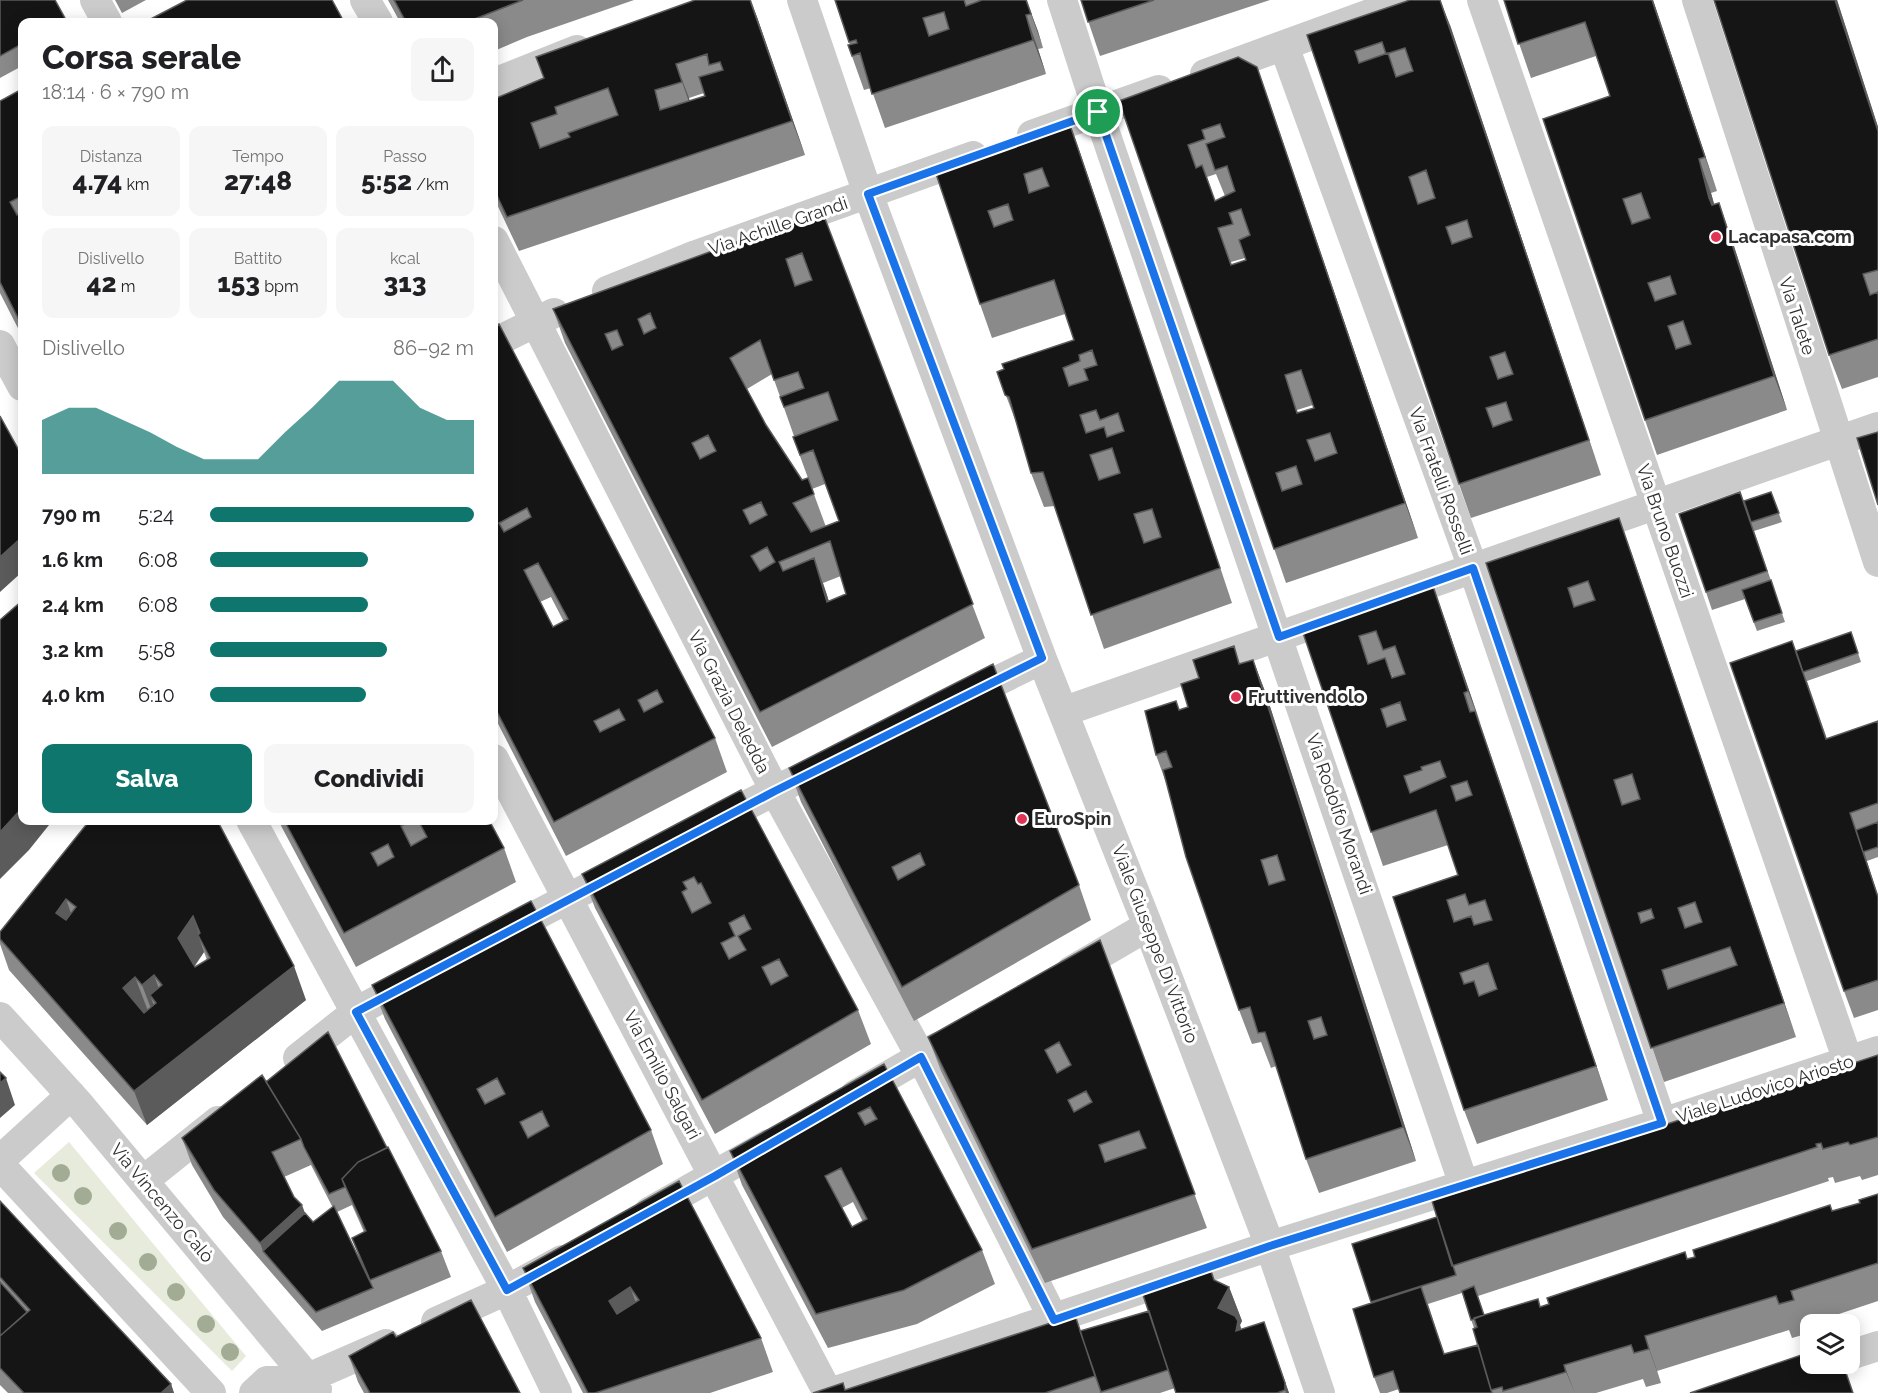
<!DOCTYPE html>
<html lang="it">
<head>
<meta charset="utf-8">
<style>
	:root { --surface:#fff; --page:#f6f6f6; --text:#202124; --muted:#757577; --accent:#0f766e }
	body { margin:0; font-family:Raleway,sans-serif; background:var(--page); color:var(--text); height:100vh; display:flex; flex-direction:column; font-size:22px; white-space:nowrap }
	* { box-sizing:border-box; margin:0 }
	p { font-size:20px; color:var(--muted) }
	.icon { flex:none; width:33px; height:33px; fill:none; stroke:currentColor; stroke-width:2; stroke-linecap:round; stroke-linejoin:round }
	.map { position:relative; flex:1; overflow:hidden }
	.side { position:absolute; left:18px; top:18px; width:480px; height:807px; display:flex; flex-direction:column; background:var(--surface); border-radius:12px; box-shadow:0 3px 15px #0003 }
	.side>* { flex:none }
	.controls { position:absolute; left:1800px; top:1314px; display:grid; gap:12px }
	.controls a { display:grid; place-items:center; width:60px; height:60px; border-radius:12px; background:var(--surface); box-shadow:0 3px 15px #0003; font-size:30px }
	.pin { position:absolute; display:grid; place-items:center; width:51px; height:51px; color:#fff; margin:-26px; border:3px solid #fff; border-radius:50%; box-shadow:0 2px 6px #0007 }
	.round { display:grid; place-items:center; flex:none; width:63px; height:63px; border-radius:12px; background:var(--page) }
	.head { display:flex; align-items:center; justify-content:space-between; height:102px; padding:0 24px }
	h1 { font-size:33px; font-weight:800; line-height:45px }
	.figures { display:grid; grid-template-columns:repeat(3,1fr); gap:9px; height:102px; padding:6px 24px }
	.figures div { display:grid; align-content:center; border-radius:12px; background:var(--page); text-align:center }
	.figures b { font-size:26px; font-weight:800 }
	.figures small { font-size:16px; font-weight:400 }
	.figures p { font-size:16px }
	.chart { height:168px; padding:12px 24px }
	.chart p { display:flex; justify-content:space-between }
	.chart svg { width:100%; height:108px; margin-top:6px; fill:var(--accent); opacity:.7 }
	.button { display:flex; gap:12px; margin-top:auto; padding:12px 24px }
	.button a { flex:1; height:69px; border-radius:12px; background:var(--accent); color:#fff; font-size:24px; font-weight:800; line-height:69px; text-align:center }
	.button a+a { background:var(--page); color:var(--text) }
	ul { padding:0 24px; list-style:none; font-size:20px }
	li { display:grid; grid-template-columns:96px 72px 1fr; align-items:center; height:45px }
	li i { height:15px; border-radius:8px; background:var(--accent) }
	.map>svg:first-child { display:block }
	.green { fill:#e6ebdc }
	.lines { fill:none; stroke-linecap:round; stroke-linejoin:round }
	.street { stroke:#cbcbcb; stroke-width:30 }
	.tree { fill:#a2ac94 }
	.wall { fill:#8a8a8a; fill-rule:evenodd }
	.shaded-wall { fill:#5b5b5b }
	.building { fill:#151515; stroke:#5b5b5b; stroke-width:1.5; fill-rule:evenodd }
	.route-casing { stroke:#fff; stroke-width:12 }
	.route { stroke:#1a73e8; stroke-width:8 }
	.poi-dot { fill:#e03456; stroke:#fff; stroke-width:2 }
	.labels { text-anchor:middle; stroke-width:6; stroke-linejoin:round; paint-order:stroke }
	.street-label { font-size:18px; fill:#2e2e2e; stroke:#fff }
	.poi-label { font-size:18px; font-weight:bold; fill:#2e2e2e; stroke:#fff; text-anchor:start }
</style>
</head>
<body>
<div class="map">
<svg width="1878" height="1393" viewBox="0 0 1878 1393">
	<rect width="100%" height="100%" fill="#fff"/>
	<!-- green -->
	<path class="green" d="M69,1142L246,1356L232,1371L34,1173Z"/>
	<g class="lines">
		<!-- street -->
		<path class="street" d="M95,0L107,22
			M365,0L378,22
			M802,0L868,194L1042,659L1148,926L1270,1246L1320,1393
			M1062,0L1098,112L1464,1185
			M1482,0L1848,1061
			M1697,0L1878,562
			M1284,46L1473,568L1662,1123
			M1205,74L1408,0
			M494,83L577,50
			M1032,135L1159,90
			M494,241L775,791L921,1057L1054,1320
			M607,291L696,255L973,156
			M494,343L554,313
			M0,345L22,386
			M962,698L1042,659
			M1065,711L1878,427
			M494,759L828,1393
			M251,820L507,1290L557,1393
			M712,823L792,782
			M502,933L624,869
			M1071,971L1148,926
			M0,1017L79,1104L317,1389
			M298,1058L356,1012L412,981
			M855,1095L938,1047
			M0,1160L71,1095
			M0,1165L211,1393
			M143,1181L218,1121
			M649,1212L769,1144
			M436,1322L507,1290L562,1260
			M1850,1355L1878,1346
			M254,1393L267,1381L308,1378L386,1344
			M830,1393L1270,1246L1662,1123L1878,1051"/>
	</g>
	<!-- trees -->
	<g class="tree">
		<circle cx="61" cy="1173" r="9"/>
		<circle cx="83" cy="1196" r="9"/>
		<circle cx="118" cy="1231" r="9"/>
		<circle cx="148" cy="1262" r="9"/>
		<circle cx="176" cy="1292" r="9"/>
		<circle cx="206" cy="1324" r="9"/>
		<circle cx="230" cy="1352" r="9"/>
	</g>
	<!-- wall -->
	<path class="wall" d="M0,0L66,20L67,22H22V66L0,78Z
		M115,0H146L122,13Z
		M388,0H634L527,37L494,51V22H400Z
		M751,0L805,155L519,251L494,198V99ZM704,93L705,96L689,101V98Z
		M835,0H1027L1043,48L1038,49L1046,74L885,128L871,88L864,90L848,45H850Z
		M1081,0H1270L1100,56Z
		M1504,0H1653L1717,191L1711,193L1714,204L1731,237L1787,410L1657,455L1645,420L1610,96L1596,56L1531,78Z
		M1714,0H1837L1878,127V377L1842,389L1829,355Z
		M1450,25L1601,475L1471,518L1459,484L1307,35Z
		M1257,67L1418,538L1286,583L1119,101ZM1216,174L1225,196L1215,201L1207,177ZM1245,258L1246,260L1232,265L1231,262ZM1313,405L1314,408L1298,413L1297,410Z
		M22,89V336L0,293V101Z
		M1068,119L1080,153L1232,603L1104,649L1055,506L1044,507L1031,473L1019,430L997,372L1074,340L1065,314L992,338L980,304L934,168Z
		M822,211L985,638L772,747L565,343L553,309ZM772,374L794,436L793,437L808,478L802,480L766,425L747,389ZM825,484L839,521L826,527L812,489ZM841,576L846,594L829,602L823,583Z
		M494,327L715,738L727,772L566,856L494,716ZM551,597L564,622L553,627L540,602Z
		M1771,492L1782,522L1754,531L1785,622L1757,631L1745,599L1712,610L1706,592L1744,501Z
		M1631,552L1796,1037L1664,1082L1486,563Z
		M1445,620L1608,1100L1477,1144L1464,1110L1393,897L1458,875L1448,845L1383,866L1302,630ZM1387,665H1388L1393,678H1392Z
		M1851,632L1861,662L1807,681L1827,739L1878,721V857L1867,861L1866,860L1878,895V1010L1854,1018L1844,991L1799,659Z
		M1234,646L1240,664L1253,660L1266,694L1416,1161L1319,1193L1306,1159L1276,1066L1271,1068L1261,1042L1252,1044L1239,1010L1167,785L1156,755L1179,710L1188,707L1199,678Z
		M789,768L1079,885L1091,920L914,1021L801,802Z
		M741,790L858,1010L871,1044L715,1134L595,908L582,874Z
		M90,820L306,1000L147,1125L9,970L0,944V932ZM204,952L207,960L195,967V966Z
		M278,820H489L504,848L516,882L356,967Z
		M1100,940L1207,1228L1045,1283L941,1071L928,1037Z
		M372,985L651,1130L663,1164L507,1252L385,1019Z
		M1878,1055V1175L1862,1180L1860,1176L1835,1183L1833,1177L1828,1178L1829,1181L1478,1296L1484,1315L1541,1307L1833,1211L1860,1203L1878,1194V1301L1803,1326L1806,1334L1792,1338L1789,1330L1657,1371L1661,1383L1646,1387L1643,1379L1596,1393H1400L1399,1389L1387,1393H1380L1374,1377L1372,1303L1352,1244L1437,1217ZM1462,1293L1474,1328L1478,1345L1444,1354L1428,1304Z
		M884,1064L982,1250L995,1284L917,1324L828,1348L742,1185L730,1151ZM853,1202L863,1222L852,1227L842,1208Z
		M266,1082L441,1251L451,1277L322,1331L223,1217L192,1165L182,1138ZM311,1165L333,1208L313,1222L305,1213L294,1197L284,1177ZM352,1205L364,1232L352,1238L361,1261L337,1212Z
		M679,1181L761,1338L773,1372L710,1393H583L535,1302L523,1268Z
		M0,1201L171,1384L174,1393H8L0,1385Z
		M1214,1280L1229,1287L1242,1321L1240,1325L1241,1329L1276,1356L1289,1393H1176L1175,1388L1160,1393H813L846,1390L1080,1331L1149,1311Z
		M396,1337L520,1393H364L358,1382L349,1356Z"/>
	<!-- shaded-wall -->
	<path class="shaded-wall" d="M750,0L757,17L805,155L792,121Z
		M1026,0L1038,31L1043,48L1031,14Z
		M1440,0L1450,25L1601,475L1589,440Z
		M1652,0H1653L1717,191L1705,157Z
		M1835,0H1837L1878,127V131Z
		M1026,15L1038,49L1046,74L1033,40Z
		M676,64L689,98L694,116L682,82Z
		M1257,67L1269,101L1418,538L1405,503Z
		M1068,119L1080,153L1232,603L1220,568Z
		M1699,159L1711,193L1722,232L1709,198Z
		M1719,203L1731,237L1787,410L1774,376Z
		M1619,518L1631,552L1796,1037L1784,1003Z
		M22,537V572L0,592V557Z
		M814,558L826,592L840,637L827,602Z
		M1433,586L1445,620L1481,725L1468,691Z
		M1253,660L1266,694L1416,1161L1403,1127Z
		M1475,711L1487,745L1608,1100L1596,1066Z
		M22,808V820H53L29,850L0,879V832Z
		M1850,813L1864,852L1878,897Z
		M66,899L78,933L56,913Z
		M193,916L203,945L198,935L204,952L190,972L178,938Z
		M294,966L306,1000L147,1125L134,1091Z
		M154,975L166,1009L156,1003L150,995L158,1016L155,1019L142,985Z
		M135,977L148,1011L135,1022L123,988Z
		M6,1078L15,1105L0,1118V1083Z
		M302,1205L312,1232L263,1251L260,1243Z
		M630,1287L643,1321L621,1335L609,1301Z
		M1229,1287L1242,1321L1240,1325L1250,1355L1218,1308Z
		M1264,1322L1276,1356L1289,1393H1286L1285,1390Z
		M1645,1336L1657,1371L1661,1383L1649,1349Z
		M1564,1365L1575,1393L1566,1372Z
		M171,1384L174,1393H161Z"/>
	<!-- building -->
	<path class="building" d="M0,0H55L66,20L62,22H22V44L0,56Z
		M187,0H332L344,22H145Z
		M394,0H523L467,22H406Z
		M695,0H750L792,121L507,217L494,189V99L544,78L536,57ZM707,54L709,65L720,62L723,70L699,77L705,96L660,110L655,90L682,82L676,64ZM608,88L618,115L568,133L570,137L540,148L531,123L557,114L555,107Z
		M835,0H964L966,6L982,0H1026L1031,14L1026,15L1033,40L872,94L860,53L852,56L848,45L857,43L856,40L849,42ZM944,12L949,29L929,36L923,18Z
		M1081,0H1154L1088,22Z
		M1410,0H1440L1589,440L1459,484L1307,35ZM1382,42L1386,54L1405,48L1413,71L1396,77L1388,53L1359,63L1355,51ZM1426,170L1435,198L1418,204L1409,177ZM1467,220L1472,237L1452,244L1446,227ZM1505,352L1513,374L1498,379L1490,357ZM1506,402L1512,420L1493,427L1486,408Z
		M1504,0H1652L1705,157L1699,159L1709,198L1712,205L1719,203L1774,376L1645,420L1543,119L1610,96L1585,22L1518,44ZM1641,193L1650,218L1632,224L1623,199ZM1670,276L1676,294L1655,301L1648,283ZM1683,321L1691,344L1676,349L1668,326Z
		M1714,0H1835L1878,131V270L1863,274L1870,295L1878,292V339L1829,355Z
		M1238,57L1257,67L1405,503L1274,549L1119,101ZM1220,124L1225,137L1206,144L1215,170L1227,166L1235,191L1215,201L1202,165L1196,168L1188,145L1205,139L1202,130ZM1241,209L1250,235L1239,240L1246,260L1231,265L1218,228L1233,224L1229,213ZM1301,370L1314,408L1297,413L1285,375ZM1330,433L1337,453L1315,461L1307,440ZM1296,466L1302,484L1282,491L1276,473Z
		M22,89V196L10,202L17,215L22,212V326L0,282V101Z
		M1068,119L1220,568L1091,615L1043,472L1031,473L1009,397L1005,395L997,372L1004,369L1002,364L1074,340L1054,280L980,304L934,168ZM1042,168L1049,186L1029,193L1024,174ZM1008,204L1013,220L994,227L988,211ZM1092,350L1097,365L1084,369L1088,380L1069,386L1063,368L1080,361L1079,355ZM1096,410L1100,420L1118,413L1124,431L1107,437L1104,427L1086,433L1080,415ZM1112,448L1120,473L1099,480L1090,455ZM1152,509L1161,537L1144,543L1134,514Z
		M822,211L973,604L760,712L553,309ZM802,253L812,280L795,286L786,259ZM650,313L656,328L644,334L638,319ZM617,330L623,345L612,350L605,334ZM760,340L774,380L798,372L804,388L780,397L784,407L828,392L838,420L793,437L800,455L813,450L839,521L811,532L793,503L814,494L808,478L802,480L766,425L730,358ZM708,435L716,451L700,459L692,443ZM761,502L767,515L750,524L743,510ZM830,541L846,594L827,602L814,558L783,571L779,562ZM767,547L775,562L760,571L751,556Z
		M499,324L715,738L554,822L494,706V327ZM527,508L531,517L504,532L499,523ZM538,563L568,619L553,627L524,570ZM657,690L663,702L644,712L638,700ZM619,709L625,720L600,732L594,721Z
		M0,416L22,456V537L0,557Z
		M1878,432V505L1857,438Z
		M1740,492L1767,571L1706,592L1679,514Z
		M1771,492L1779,513L1751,522L1744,501Z
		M1619,518L1784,1003L1651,1048L1486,563ZM1588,581L1595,600L1574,607L1568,588ZM1632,774L1640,799L1622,805L1614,780ZM1695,902L1702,922L1685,928L1678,908ZM1651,909L1654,918L1641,923L1638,913ZM1730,947L1737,965L1668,989L1662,970Z
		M1771,580L1782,613L1754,622L1742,590Z
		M1433,586L1468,691L1464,693L1470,712L1475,711L1596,1066L1464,1110L1393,897L1458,875L1436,810L1371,832L1302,630ZM1376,631L1383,650L1395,646L1405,674L1392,678L1385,658L1368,664L1359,636ZM1400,702L1406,720L1387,727L1381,709ZM1440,761L1446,777L1410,793L1404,776L1422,770L1421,767ZM1467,781L1472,795L1456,801L1451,786ZM1465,894L1469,905L1485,900L1492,920L1474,925L1471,916L1454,922L1447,900ZM1488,963L1497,989L1479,996L1474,981L1464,984L1460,973Z
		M22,601V808L0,832V620Z
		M1851,632L1858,653L1803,672L1796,651Z
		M1792,641L1826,739L1878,721V803L1850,813L1878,897V980L1844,991L1730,663Z
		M1234,646L1239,664L1253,660L1403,1127L1306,1159L1265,1032L1258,1033L1250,1007L1239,1010L1186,857L1163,770L1172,767L1166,751L1156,755L1145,711L1176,701L1179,710L1188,707L1181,684L1199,678L1193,660ZM1277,855L1285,880L1269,885L1261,860ZM1321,1017L1327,1035L1314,1039L1308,1021Z
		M993,664L1079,885L902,987L789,768ZM920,853L925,865L898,880L892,867Z
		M741,790L858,1010L702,1100L582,874ZM694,877L698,884L701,883L711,903L692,913L682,892L687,889L683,882ZM744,915L751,929L738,936L746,950L729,959L721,943L735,936L729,923ZM779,959L788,976L771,985L762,967Z
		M90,820H217L294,966L134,1091L0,939V932ZM66,899L76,907L66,920L56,913ZM193,916L200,933L198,935L210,958L195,967L178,938ZM154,975L162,985L150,995L156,1003L144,1013L123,988L135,977L142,985Z
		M284,820H412L401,826L411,846L427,837L418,820H489L504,848L344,933ZM388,844L394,857L378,866L371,853Z
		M1878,822V847L1863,852L1856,830Z
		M531,901L651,1130L495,1217L372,985ZM497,1078L505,1094L485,1104L477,1089ZM542,1111L549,1126L528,1138L520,1122Z
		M1100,940L1195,1194L1032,1249L928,1037ZM1059,1042L1071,1065L1057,1073L1045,1050ZM1086,1091L1092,1102L1074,1112L1068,1100ZM1139,1131L1146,1148L1105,1162L1099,1145Z
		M328,1032L387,1148L358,1162L342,1179L345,1187L329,1194L304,1147L301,1139L266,1082Z
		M1878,1055V1137L1850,1145L1848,1142L1823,1149L1821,1143L1816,1144L1817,1147L1452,1266L1432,1201Z
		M884,1064L982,1250L904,1290L816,1314L730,1151ZM870,1107L877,1119L865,1125L858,1113ZM841,1168L867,1219L852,1227L825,1176Z
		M0,1072L6,1078L0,1083Z
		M262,1075L301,1139L272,1152L294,1197L302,1205L260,1243L214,1190L182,1138Z
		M388,1147L441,1251L370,1280L352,1238L366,1231L342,1179L358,1162Z
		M679,1181L761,1338L595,1393H588L523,1268ZM630,1287L639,1300L617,1314L609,1301Z
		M1878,1194V1263L1791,1291L1794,1300L1779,1304L1776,1296L1645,1336L1649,1349L1634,1353L1631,1345L1564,1365L1566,1372L1503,1391L1502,1387L1491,1390L1473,1329L1477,1327L1474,1318L1538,1299L1540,1307L1549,1304L1547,1298L1685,1252L1687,1259L1695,1257L1693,1250L1830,1205L1832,1211L1860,1203L1859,1200Z
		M0,1201L171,1384L161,1393H24L0,1368V1336L30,1310L0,1277Z
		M334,1206L373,1288L316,1312L263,1251L305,1213L313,1222Z
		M1437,1217L1456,1275L1371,1302L1352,1244Z
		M1211,1271L1214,1280L1229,1287L1218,1308L1235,1316L1238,1321L1236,1331L1264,1322L1285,1383V1390L1277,1393H1176L1143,1295Z
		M0,1282L27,1312L0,1336Z
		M1474,1286L1484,1315L1471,1320L1462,1291Z
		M1421,1287L1444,1354L1478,1345L1492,1393H1400L1393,1371L1374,1377L1353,1309Z
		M471,1300L520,1393H370L349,1356L393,1332L396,1337Z
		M1149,1311L1168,1370L1101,1392L1080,1331Z
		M1075,1315L1095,1376L1045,1393H813L843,1383L845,1390Z
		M1810,1352V1364H1843L1853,1393H1690Z"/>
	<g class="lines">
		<!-- route casing -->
		<g class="route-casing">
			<path id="route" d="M1098,112L1279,637L1473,568L1662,1123L1270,1246L1054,1320L921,1057L715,1176L507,1290L356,1012L775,791L1042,658L868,194Z"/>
		</g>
		<!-- route -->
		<use href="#route" class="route"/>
	</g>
	<!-- markers -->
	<g class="poi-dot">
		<circle cx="1716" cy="237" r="6"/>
		<circle cx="1236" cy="697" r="6"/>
		<circle cx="1022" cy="819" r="6"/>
	</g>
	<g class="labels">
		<!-- street labels -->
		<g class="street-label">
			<text transform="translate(778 226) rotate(-19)" y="6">Via Achille Grandi</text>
			<text transform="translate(1797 316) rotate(72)" y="6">Via Talete</text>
			<text transform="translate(1441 481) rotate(70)" y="6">Via Fratelli Rosselli</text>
			<text transform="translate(1665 531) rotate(71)" y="6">Via Bruno Buozzi</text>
			<text transform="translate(729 702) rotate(63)" y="6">Via Grazia Deledda</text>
			<text transform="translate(1339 814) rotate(71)" y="6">Via Rodolfo Morandi</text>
			<text transform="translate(1155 944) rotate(69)" y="6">Viale Giuseppe Di Vittorio</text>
			<text transform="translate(662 1075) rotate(62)" y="6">Via Emilio Salgari</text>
			<text transform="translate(1765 1089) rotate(-18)" y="6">Viale Ludovico Ariosto</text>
			<text transform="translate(162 1203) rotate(50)" y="6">Via Vincenzo Calò</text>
		</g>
		<!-- poi labels -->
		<g class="poi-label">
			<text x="1728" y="243">Lacapasa.com</text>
			<text x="1248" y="703">Fruttivendolo</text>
			<text x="1034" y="825">EuroSpin</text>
		</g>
	</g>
</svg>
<div class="controls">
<a><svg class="icon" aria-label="layers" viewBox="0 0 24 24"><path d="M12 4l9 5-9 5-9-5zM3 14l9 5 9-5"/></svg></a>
</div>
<div class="pin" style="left:1098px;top:112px;background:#1e9e55"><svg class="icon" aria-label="arrive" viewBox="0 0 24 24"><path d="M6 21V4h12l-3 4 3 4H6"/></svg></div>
<section class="side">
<div class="head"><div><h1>Corsa serale</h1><p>18:14 · 6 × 790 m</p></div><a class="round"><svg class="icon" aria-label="share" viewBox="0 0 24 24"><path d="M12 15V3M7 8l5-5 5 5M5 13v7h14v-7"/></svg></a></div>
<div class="figures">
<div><p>Distanza</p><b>4.74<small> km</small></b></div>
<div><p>Tempo</p><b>27:48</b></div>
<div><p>Passo</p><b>5:52<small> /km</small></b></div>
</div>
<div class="figures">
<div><p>Dislivello</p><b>42<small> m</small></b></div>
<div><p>Battito</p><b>153<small> bpm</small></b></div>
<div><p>kcal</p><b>313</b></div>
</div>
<div class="chart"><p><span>Dislivello</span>86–92 m</p>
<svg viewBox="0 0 160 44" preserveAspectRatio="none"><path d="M0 44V22L10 17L20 17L30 22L40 27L50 33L60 38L70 38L80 38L90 27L100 17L110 6L120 6L130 6L140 17L150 22L160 22V44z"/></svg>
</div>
<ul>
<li><b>790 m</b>5:24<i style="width:100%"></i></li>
<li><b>1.6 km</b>6:08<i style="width:60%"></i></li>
<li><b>2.4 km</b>6:08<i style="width:60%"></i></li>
<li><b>3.2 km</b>5:58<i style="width:67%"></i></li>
<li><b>4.0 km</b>6:10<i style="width:59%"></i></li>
</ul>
<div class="button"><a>Salva</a><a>Condividi</a></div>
</section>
</div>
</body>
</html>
